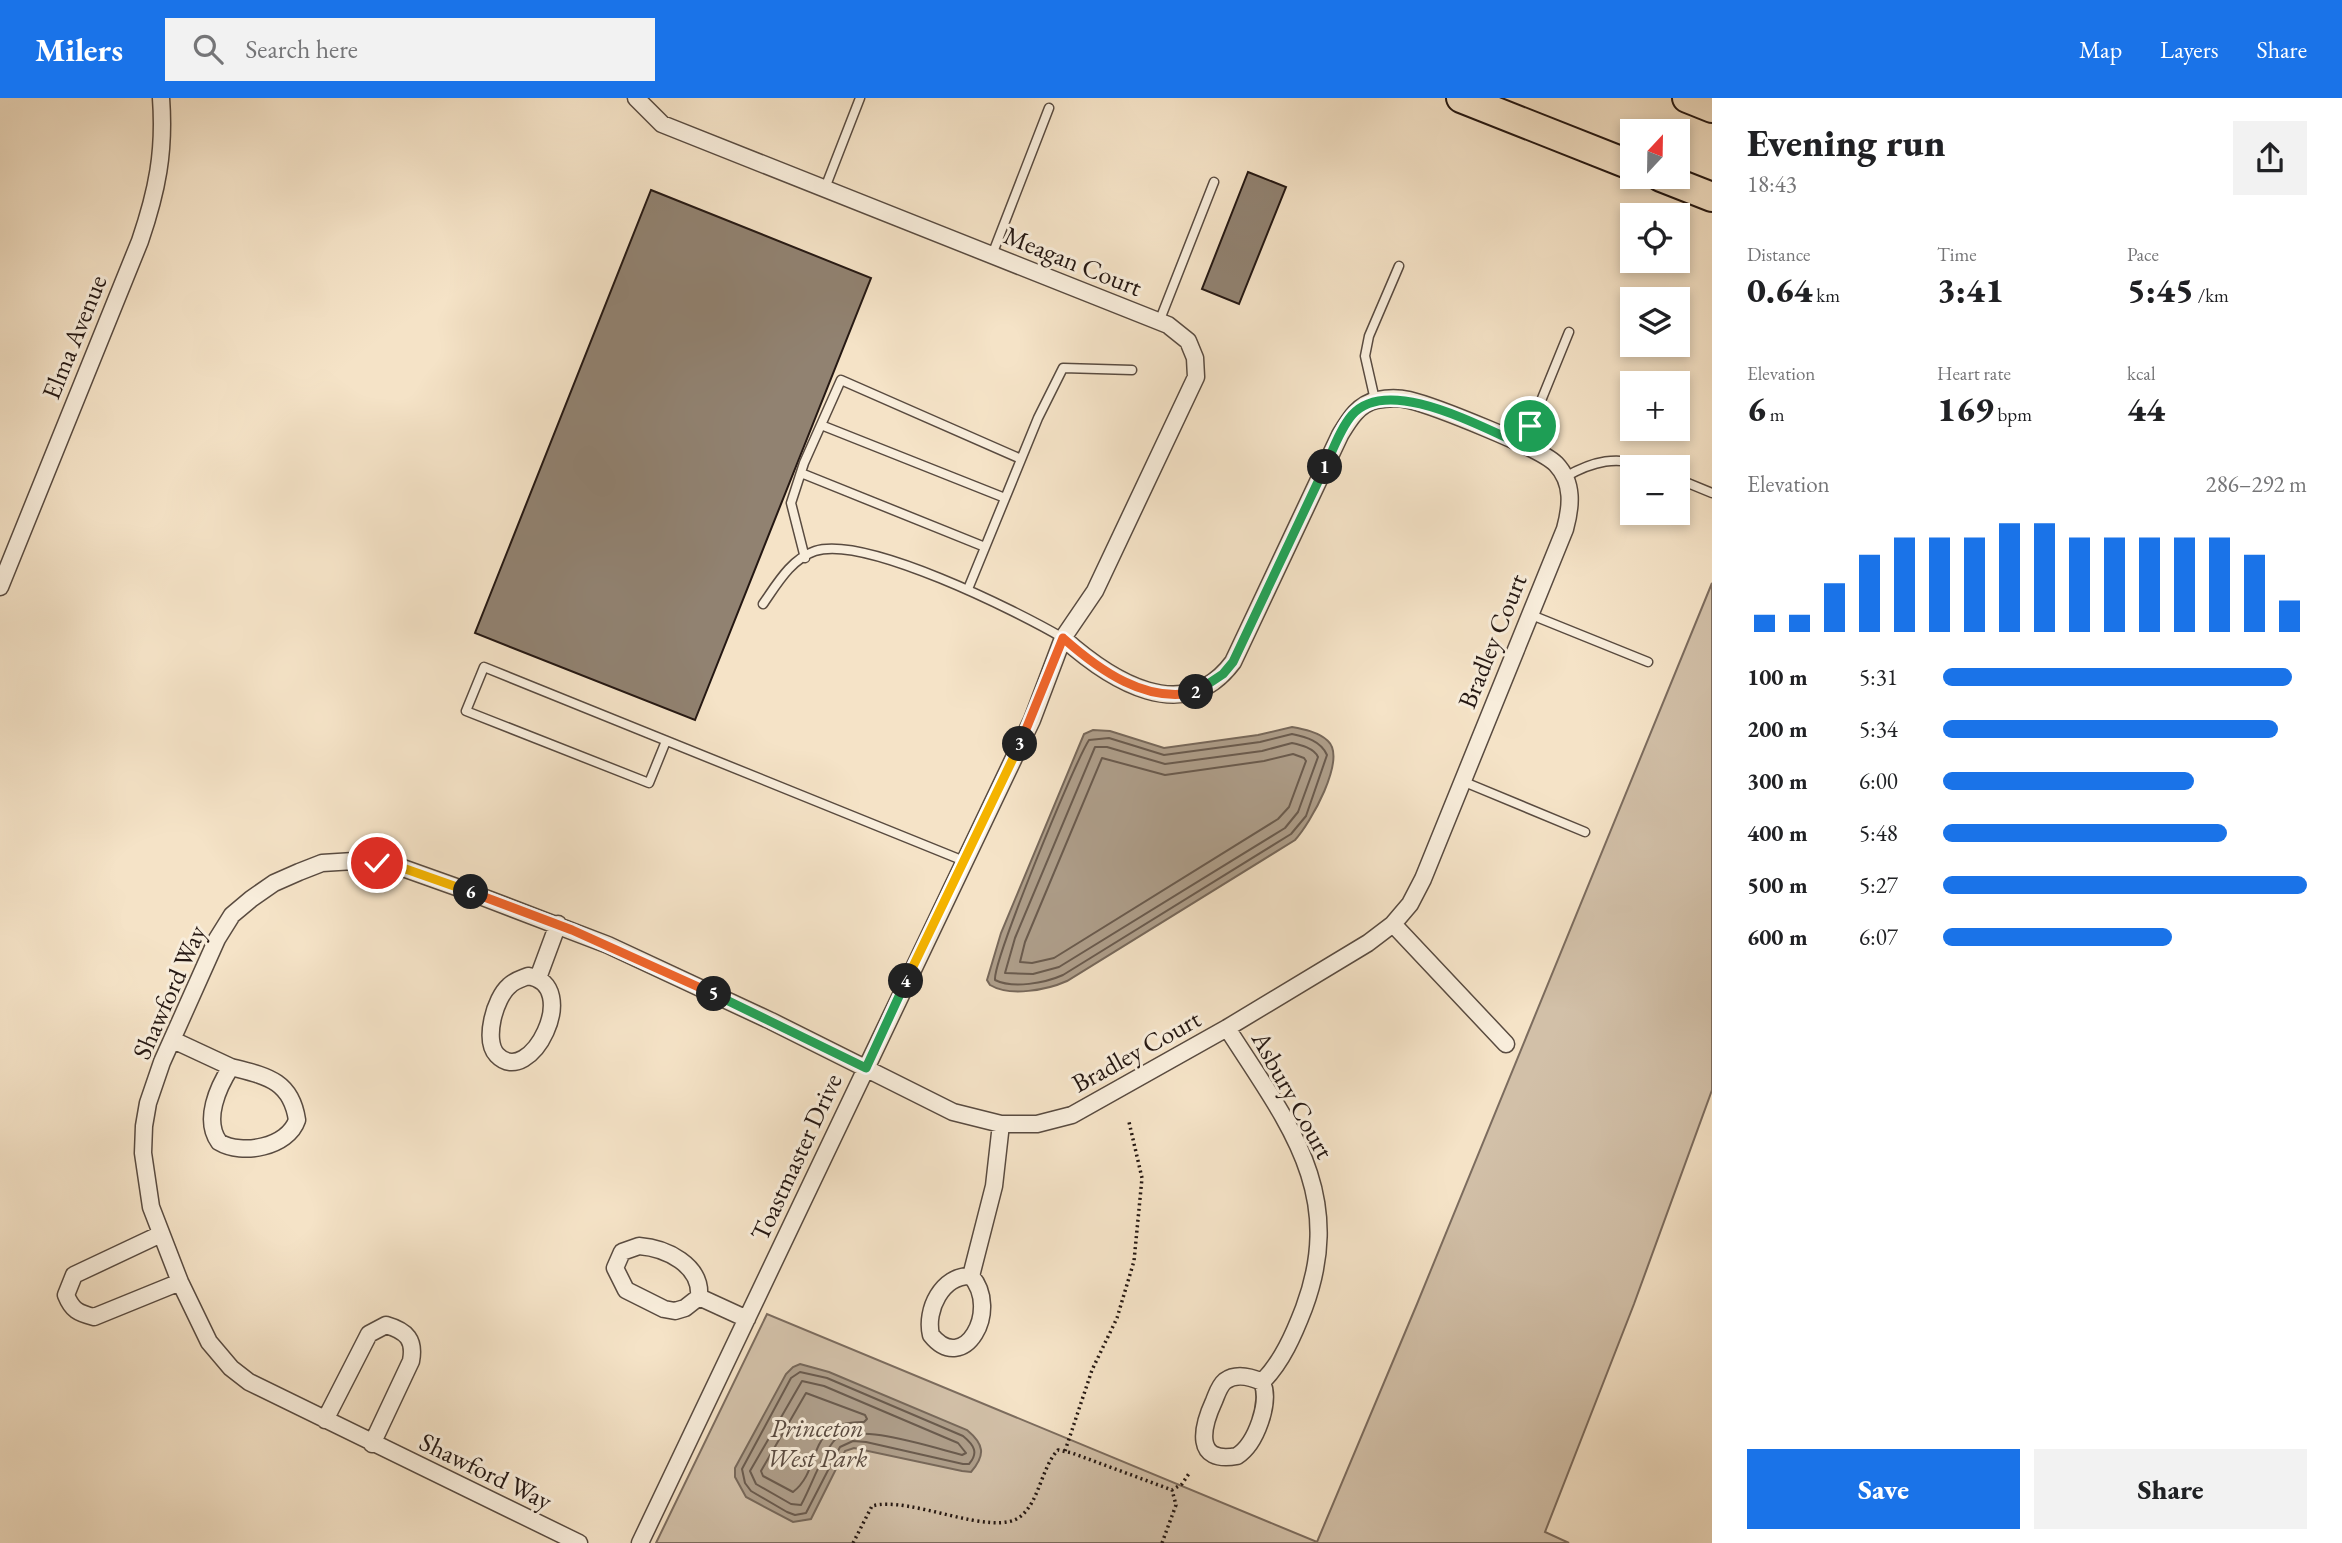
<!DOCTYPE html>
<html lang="en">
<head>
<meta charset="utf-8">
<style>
	:root { --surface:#fff; --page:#f2f2f2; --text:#202124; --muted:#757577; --accent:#1a73e8 }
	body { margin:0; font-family:"EB Garamond",serif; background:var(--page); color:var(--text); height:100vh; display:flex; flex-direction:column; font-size:26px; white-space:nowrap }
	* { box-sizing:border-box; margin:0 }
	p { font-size:23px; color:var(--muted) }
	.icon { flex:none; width:38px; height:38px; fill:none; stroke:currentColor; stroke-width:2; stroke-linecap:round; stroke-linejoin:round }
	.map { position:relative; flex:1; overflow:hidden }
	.details { display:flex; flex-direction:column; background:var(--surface); width:630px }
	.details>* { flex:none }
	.needle { width:46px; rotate:22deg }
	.controls { position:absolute; left:1620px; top:21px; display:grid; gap:14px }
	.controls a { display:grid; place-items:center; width:70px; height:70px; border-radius:0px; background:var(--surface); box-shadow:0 4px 10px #0003; font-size:35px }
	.pin { position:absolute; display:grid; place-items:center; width:60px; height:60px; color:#fff; margin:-30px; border:4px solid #fff; border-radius:50%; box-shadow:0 2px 7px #0007 }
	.km { position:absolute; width:35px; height:35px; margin:-18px; border-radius:50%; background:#222; color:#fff; font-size:19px; line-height:35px; text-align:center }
	.round { display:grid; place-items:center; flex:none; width:74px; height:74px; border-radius:0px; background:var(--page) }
	.head { display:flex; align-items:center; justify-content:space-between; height:119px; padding:0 35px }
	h1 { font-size:38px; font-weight:800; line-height:52px }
	.metrics { display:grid; grid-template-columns:repeat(3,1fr); gap:10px; height:119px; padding:7px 35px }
	.metrics div { display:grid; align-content:center }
	.metrics b { font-size:35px; font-weight:800 }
	.metrics small { font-size:19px; font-weight:400 }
	.metrics p { font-size:19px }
	.chart { height:196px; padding:14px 35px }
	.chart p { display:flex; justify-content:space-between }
	.chart svg { width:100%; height:126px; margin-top:7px; stroke:var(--accent); stroke-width:6 }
	.button { display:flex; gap:14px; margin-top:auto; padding:14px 35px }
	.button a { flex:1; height:80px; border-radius:0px; background:var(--accent); color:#fff; font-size:28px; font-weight:800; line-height:80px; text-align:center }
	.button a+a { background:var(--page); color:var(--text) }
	ul { padding:0 35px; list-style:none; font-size:23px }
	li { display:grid; grid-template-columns:112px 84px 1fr; align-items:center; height:52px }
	li i { height:18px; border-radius:9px; background:var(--accent) }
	header { display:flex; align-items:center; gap:42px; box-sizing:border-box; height:98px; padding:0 35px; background:var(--accent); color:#fff }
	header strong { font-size:33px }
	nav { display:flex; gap:38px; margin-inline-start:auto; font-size:24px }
	.search { width:490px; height:63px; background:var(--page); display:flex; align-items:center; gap:18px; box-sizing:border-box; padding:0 24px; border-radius:0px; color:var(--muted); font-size:26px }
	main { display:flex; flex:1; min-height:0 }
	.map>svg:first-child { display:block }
	.green { fill:#d2c0a8; stroke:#7c6c5e; stroke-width:2 }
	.water { fill:#ae9e8a; stroke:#77685a; stroke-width:2 }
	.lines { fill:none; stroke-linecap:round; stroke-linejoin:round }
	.shore { stroke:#6a5b4e; stroke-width:2 }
	.building { fill:#918271; stroke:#251813; stroke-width:2 }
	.service-casing { stroke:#594b40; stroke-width:11 }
	.minor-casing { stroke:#594b40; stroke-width:19 }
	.motorway-casing { stroke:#251813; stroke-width:32 }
	.path { stroke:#251813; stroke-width:3.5; stroke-dasharray:2 3.5; stroke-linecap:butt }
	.service { stroke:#f8eddb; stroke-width:8 }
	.minor { stroke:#f8eddb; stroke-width:16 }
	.motorway { stroke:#f5e3c7; stroke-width:28 }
	.split-1-casing { stroke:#fff; stroke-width:14 }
	.split-2-casing { stroke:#fff; stroke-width:14 }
	.split-3-casing { stroke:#fff; stroke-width:14 }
	.split-4-casing { stroke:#fff; stroke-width:14 }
	.split-5-casing { stroke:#fff; stroke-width:14 }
	.split-6-casing { stroke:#fff; stroke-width:14 }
	.split-7-casing { stroke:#fff; stroke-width:14 }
	.split-1 { stroke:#22a559; stroke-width:9 }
	.split-2 { stroke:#22a559; stroke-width:9 }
	.split-3 { stroke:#f0652b; stroke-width:9 }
	.split-4 { stroke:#f5b400; stroke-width:9 }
	.split-5 { stroke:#22a559; stroke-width:9 }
	.split-6 { stroke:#f0652b; stroke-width:9 }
	.split-7 { stroke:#f5b400; stroke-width:9 }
	.labels { text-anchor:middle; stroke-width:6; stroke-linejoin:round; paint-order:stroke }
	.street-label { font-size:26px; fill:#251813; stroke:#f8eddb }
	.park-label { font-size:26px; font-style:italic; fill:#594a40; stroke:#f8eddb }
</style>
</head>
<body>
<header>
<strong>Milers</strong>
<div class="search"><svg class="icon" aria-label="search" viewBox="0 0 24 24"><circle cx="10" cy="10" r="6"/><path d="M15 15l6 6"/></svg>Search here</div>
<nav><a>Map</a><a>Layers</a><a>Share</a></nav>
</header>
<main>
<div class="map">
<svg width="1712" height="1445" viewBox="0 0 1712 1445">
	<rect width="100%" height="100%" fill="#f5e3c7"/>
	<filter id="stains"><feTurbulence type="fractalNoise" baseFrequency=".00286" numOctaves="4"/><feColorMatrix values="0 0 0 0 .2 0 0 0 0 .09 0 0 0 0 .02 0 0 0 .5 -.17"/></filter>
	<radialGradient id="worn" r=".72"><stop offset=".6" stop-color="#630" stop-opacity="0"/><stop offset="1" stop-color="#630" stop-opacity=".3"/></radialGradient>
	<!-- green -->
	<path class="green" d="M1712,485V992L1634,1206L1545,1434L1569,1445H656L767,1216L1317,1444L1417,1206Z"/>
	<!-- water -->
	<path class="water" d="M1292,629C1303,631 1319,634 1328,643C1347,661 1310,726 1295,742L1067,883C1047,892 1010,899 990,887L987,882L1001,835L1084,636L1093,632L1110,633L1164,650L1258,637Z
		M800,1266L829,1274L967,1332C984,1346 986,1357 971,1374L962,1373L854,1350L845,1353L811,1421L793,1424L746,1399L735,1379V1370L786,1276L793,1269Z"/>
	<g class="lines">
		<!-- shore -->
		<path class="shore" d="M1292,636C1306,639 1321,643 1327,657L1306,718L1291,736L1063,877C1045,885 1013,891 995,882C993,863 1074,665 1089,642L1109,640L1164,657L1260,644Z
			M1292,645C1301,647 1314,650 1318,659L1298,714L1285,730L1059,869L1033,876L1005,875L1015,840L1095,649H1107L1165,666L1262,653Z
			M1293,656L1304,660L1306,663L1289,709L1278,721L1054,860L1032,865L1020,864L1025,844L1102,660L1165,677L1264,663Z
			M800,1274L827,1280L963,1338C974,1347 979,1355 969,1366H963L866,1344L853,1343L840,1349L806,1415L795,1417L787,1414L751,1393L745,1385L742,1371L791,1280Z
			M802,1283L824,1288L958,1345L966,1355L962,1357C937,1351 849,1321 833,1344C819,1363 812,1387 801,1407L791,1406L756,1386L750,1373Z
			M806,1295L865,1317L867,1321L864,1324C804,1323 824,1370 793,1394L763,1378L761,1373Z"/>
	</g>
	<!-- building -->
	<path class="building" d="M1248,74L1286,89L1239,206L1202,191Z
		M651,92L871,180L695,622L475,535Z"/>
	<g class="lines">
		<!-- service casing -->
		<g class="service-casing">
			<path id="service" d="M825,90L860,0
				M992,157L1049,10
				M1159,224L1214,84
				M1375,302L1365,258L1369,238L1399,168
				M821,327L1005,400
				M1523,347L1569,234
				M801,375L985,449
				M1565,379C1593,363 1617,357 1648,369
				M1678,381L1712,395
				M805,460L791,405L804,365L841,282L1021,361
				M968,491L1038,320L1063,270L1132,272
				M763,506C777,486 791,461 815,453C865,437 1017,513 1063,540
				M1529,516L1648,564
				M666,643L649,685L466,613L484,569L964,763
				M1462,683L1585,734"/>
		</g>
		<!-- minor casing -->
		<g class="minor-casing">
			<path id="minor" d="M636,0L662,26L1168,227L1188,243L1195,260L1196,279L1095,493L1063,540L1032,622L640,1445
				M0,489L140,143C157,93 165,54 161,0
				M1393,826L1506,946
				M528,878C583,886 530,992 497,957C483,942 495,900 509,888C515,882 521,881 528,878Z
				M538,880L558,826
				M1227,930C1287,1024 1347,1094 1304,1210C1294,1236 1282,1264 1262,1284C1271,1304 1256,1346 1237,1358C1193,1366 1202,1329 1214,1303C1217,1296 1219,1288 1225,1283C1236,1275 1251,1279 1262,1284
				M173,942L231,969
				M231,969C266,978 291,982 297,1022C288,1049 242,1058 219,1044C203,1022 218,989 231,969Z
				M161,1136L74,1177L66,1197C72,1212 78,1215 94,1219L180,1184
				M639,1148C666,1150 702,1167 699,1199L685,1210L675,1213L664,1211L626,1192L615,1170L622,1154Z
				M971,1178C942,1177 925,1212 931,1237C964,1278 1001,1212 971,1178L994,1088L1001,1026
				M699,1199L747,1221
				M325,1322L369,1236L386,1227C407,1233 415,1242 411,1263L372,1346
				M579,1445L249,1284L231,1270L209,1244L180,1184L151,1109L143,1055L144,1028L148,1005L162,964L217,841L232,817L251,801L274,785L299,774L322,765L354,763L377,765L400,769L459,790L608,847L771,923L953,1014L1001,1026H1037L1072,1017L1227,930L1368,845L1393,826L1410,806L1423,781L1565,431C1571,409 1574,385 1556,366C1541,350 1434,308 1409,302C1400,300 1387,300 1377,302C1358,306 1349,322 1340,337L1233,564C1184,630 1110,582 1063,540"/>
		</g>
		<!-- motorway casing -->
		<g class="motorway-casing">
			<path id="motorway" d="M1461,0L1633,68
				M1687,0L1712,10
				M1661,79L1712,99"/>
		</g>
		<!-- path -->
		<path class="path" d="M1065,1353L1092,1272L1117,1220L1134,1163L1142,1080L1129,1024
			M853,1445L872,1408C910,1397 994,1441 1021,1418C1040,1402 1041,1370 1058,1352L1072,1355L1172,1392L1182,1386L1190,1374
			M1162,1445L1176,1407L1172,1392"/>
		<!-- service -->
		<use href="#service" class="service"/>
		<!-- minor -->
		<use href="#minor" class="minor"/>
		<!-- motorway -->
		<use href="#motorway" class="motorway"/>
	</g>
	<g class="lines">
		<!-- split-1 casing -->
		<g class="split-1-casing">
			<path id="split-1" d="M1325,369C1333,352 1340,331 1352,317C1388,276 1482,330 1523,347L1530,328"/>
		</g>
		<!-- split-2 casing -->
		<g class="split-2-casing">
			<path id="split-2" d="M1196,594L1223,576L1233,564L1325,369"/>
		</g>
		<!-- split-3 casing -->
		<g class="split-3-casing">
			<path id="split-3" d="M1020,646L1063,540C1099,572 1146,606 1196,594"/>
		</g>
		<!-- split-4 casing -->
		<g class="split-4-casing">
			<path id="split-4" d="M906,883L1020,646"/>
		</g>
		<!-- split-5 casing -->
		<g class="split-5-casing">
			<path id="split-5" d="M714,896L866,970L906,883"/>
		</g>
		<!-- split-6 casing -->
		<g class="split-6-casing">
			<path id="split-6" d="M471,794L572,832L714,896"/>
		</g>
		<!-- split-7 casing -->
		<g class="split-7-casing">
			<path id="split-7" d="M377,765L400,769L471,794"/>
		</g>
		<!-- split-1 -->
		<use href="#split-1" class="split-1"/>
		<!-- split-2 -->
		<use href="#split-2" class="split-2"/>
		<!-- split-3 -->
		<use href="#split-3" class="split-3"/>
		<!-- split-4 -->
		<use href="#split-4" class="split-4"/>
		<!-- split-5 -->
		<use href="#split-5" class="split-5"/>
		<!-- split-6 -->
		<use href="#split-6" class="split-6"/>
		<!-- split-7 -->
		<use href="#split-7" class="split-7"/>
	</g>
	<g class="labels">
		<!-- street labels -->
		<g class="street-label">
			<text transform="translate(1073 163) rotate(22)" y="9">Meagan Court</text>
			<text transform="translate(74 239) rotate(-68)" y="9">Elma Avenue</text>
			<text transform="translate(1492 543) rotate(-68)" y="9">Bradley Court</text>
			<text transform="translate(169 894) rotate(-66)" y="9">Shawford Way</text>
			<text transform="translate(1136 953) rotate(-29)" y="9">Bradley Court</text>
			<text transform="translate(1293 997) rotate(61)" y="9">Asbury Court</text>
			<text transform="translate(796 1059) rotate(-65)" y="9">Toastmaster Drive</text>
			<text transform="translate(486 1373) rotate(26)" y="9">Shawford Way</text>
		</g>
		<!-- park labels -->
		<g class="park-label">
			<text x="817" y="1339">Princeton<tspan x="817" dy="30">West Park</tspan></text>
		</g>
	</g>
	<rect width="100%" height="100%" filter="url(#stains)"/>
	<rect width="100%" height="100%" fill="url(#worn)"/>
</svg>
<div class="controls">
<a><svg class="needle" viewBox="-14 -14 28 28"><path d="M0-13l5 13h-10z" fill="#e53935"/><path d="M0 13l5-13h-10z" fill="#757577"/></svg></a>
<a><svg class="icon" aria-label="locate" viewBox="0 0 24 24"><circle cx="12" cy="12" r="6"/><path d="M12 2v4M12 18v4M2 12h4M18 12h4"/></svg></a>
<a><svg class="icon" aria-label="layers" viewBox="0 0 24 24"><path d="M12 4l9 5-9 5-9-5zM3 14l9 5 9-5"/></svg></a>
<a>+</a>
<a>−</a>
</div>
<div class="pin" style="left:1530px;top:328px;background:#1e9e55"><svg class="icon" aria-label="arrive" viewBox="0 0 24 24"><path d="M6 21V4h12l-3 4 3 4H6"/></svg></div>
<div class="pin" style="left:377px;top:765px;background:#d93025"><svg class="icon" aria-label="check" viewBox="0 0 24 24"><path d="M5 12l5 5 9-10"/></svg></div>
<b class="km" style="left:1325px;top:369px">1</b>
<b class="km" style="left:1196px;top:594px">2</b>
<b class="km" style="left:1020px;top:646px">3</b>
<b class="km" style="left:906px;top:883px">4</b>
<b class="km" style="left:714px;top:896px">5</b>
<b class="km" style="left:471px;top:794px">6</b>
</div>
<section class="details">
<div class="head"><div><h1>Evening run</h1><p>18:43</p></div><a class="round"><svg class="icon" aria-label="share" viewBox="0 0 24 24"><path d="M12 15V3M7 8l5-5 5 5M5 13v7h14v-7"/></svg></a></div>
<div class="metrics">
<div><p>Distance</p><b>0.64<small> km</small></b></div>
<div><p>Time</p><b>3:41</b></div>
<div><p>Pace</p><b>5:45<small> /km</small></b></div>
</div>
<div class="metrics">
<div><p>Elevation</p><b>6<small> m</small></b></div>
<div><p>Heart rate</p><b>169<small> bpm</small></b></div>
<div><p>kcal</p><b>44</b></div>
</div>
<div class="chart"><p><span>Elevation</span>286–292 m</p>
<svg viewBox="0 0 160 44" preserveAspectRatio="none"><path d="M5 44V38M15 44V38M25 44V27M35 44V17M45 44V11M55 44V11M65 44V11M75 44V6M85 44V6M95 44V11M105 44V11M115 44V11M125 44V11M135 44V11M145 44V17M155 44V33"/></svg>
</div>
<ul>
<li><b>100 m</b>5:31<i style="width:96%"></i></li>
<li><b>200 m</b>5:34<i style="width:92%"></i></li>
<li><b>300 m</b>6:00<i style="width:69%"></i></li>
<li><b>400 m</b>5:48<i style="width:78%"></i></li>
<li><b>500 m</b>5:27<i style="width:100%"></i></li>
<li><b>600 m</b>6:07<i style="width:63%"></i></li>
</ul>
<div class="button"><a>Save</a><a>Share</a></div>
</section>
</main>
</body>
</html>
